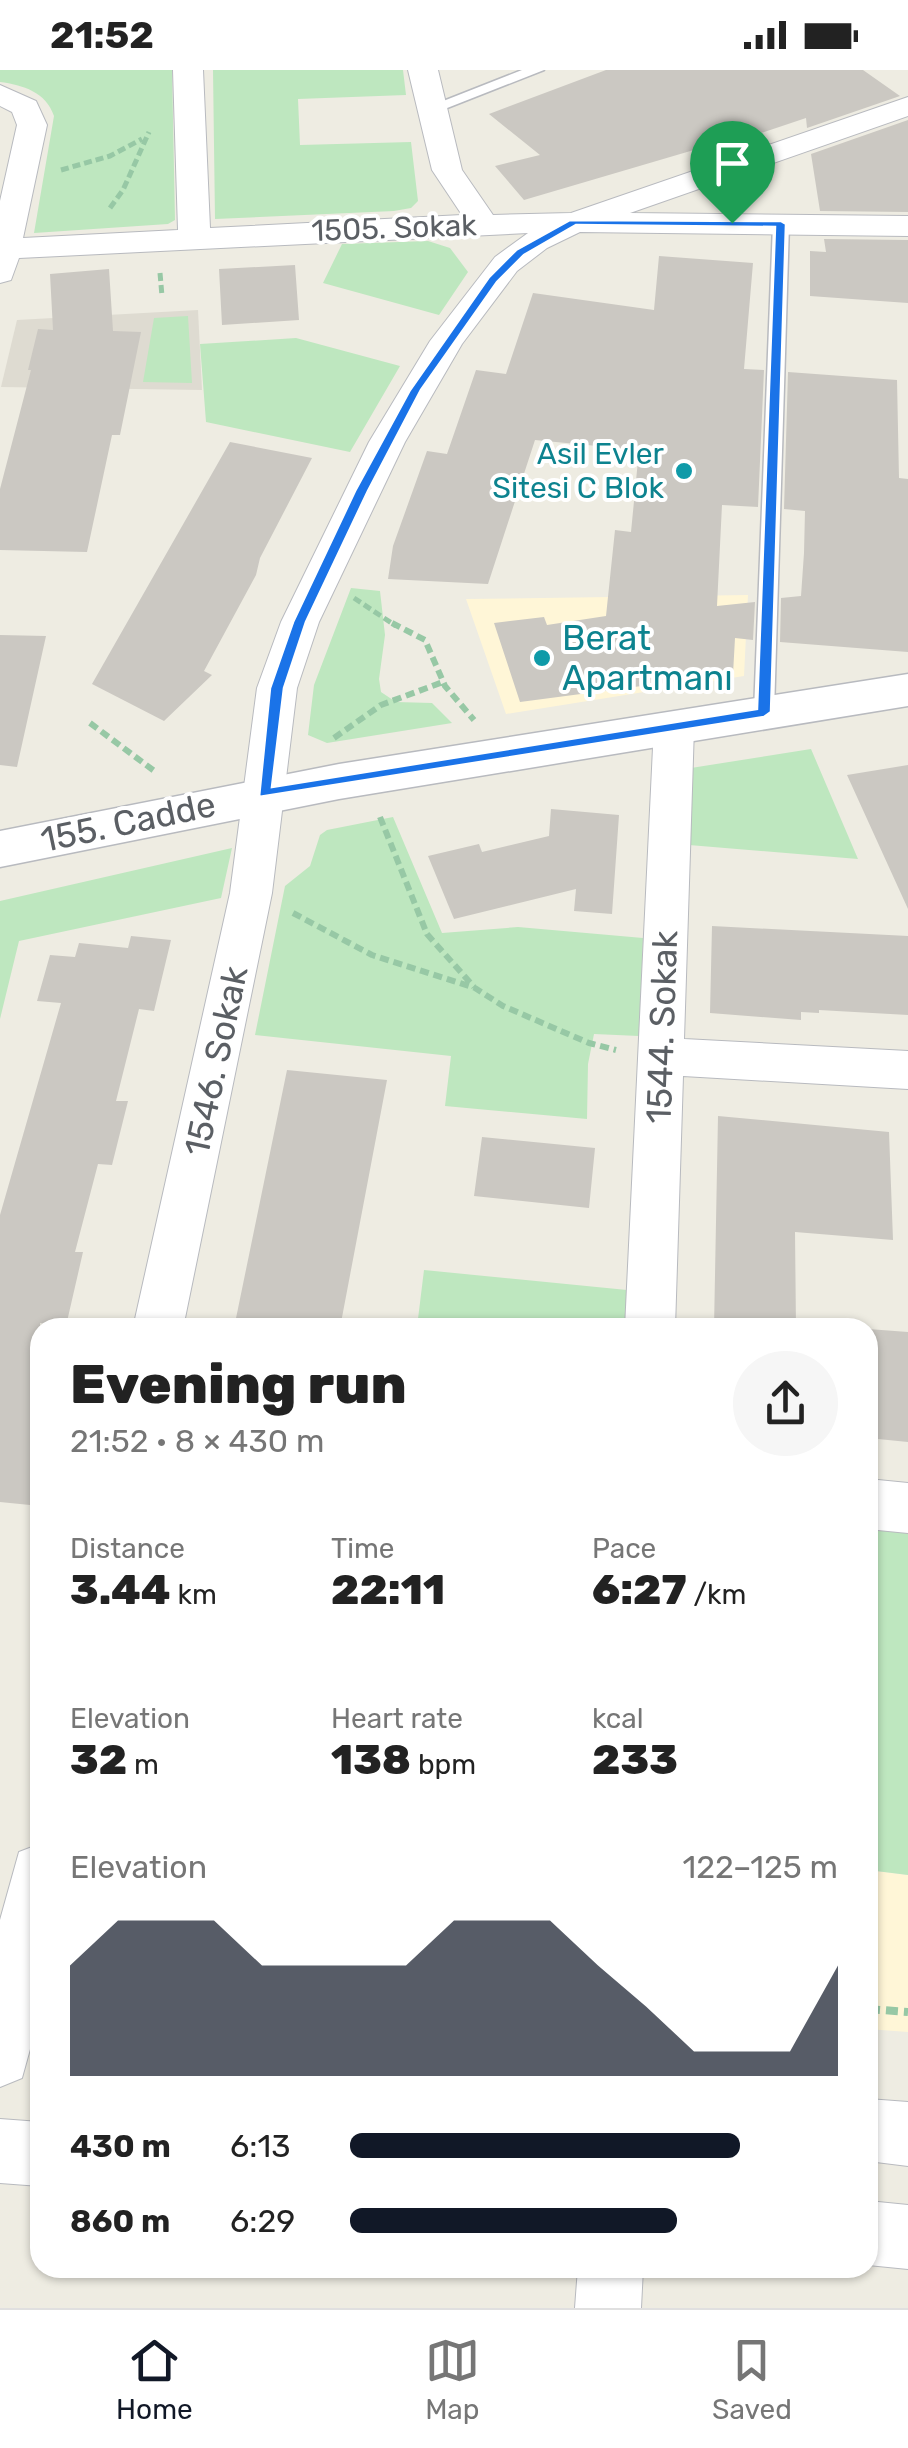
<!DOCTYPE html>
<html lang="en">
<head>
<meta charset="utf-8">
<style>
	:root { --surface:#fff; --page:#f6f6f6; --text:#222; --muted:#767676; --line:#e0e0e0; --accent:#111827 }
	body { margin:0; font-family:Rubik,sans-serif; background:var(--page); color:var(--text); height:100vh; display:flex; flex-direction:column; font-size:38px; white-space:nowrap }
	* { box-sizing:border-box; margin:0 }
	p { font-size:32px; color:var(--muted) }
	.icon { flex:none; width:55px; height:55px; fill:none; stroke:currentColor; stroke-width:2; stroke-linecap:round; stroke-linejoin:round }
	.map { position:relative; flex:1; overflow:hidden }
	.side { position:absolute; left:30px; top:1248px; width:848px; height:960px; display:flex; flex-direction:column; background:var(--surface); border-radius:30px; box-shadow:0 2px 8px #0004 }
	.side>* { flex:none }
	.pin { position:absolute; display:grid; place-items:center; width:85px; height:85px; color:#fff; margin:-102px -42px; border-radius:50% 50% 50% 0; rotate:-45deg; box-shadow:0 0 10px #0007 }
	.pin .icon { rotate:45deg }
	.round { display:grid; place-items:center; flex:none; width:105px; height:105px; border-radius:52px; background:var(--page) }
	.head { display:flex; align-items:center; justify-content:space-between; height:170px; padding:0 40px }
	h1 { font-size:55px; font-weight:800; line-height:75px }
	.stats { display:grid; grid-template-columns:repeat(3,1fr); gap:15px; height:170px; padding:10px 40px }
	.stats div { display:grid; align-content:center }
	.stats b { font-size:42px; font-weight:800 }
	.stats small { font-size:28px; font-weight:400 }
	.stats p { font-size:28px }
	.chart { height:280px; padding:20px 40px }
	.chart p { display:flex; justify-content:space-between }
	.chart svg { width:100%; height:180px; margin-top:10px; fill:var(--accent); opacity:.7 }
	ul { padding:0 40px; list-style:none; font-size:32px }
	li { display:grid; grid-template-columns:160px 120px 1fr; align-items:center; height:75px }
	li i { height:25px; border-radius:12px; background:var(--accent) }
	.status { display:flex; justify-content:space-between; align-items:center; height:70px; padding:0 50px; background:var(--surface); direction:ltr }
	.status svg { height:28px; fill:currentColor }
	.tab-bar { display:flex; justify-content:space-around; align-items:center; height:140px; border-top:2px solid var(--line); background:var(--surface); font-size:28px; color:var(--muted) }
	.tab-bar a { display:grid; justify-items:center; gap:5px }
	.tab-bar .selected { color:var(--accent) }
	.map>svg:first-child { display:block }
	.commercial { fill:#fff6d7 }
	.education { fill:#dedbd1 }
	.green { fill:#bee7bf }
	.building { fill:#cbc8c2 }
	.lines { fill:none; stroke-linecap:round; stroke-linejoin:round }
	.service-casing { stroke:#b8babf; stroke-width:3 }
	.minor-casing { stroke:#b8babf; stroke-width:2 }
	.tertiary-casing { stroke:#b8babf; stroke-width:3 }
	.path-far2 { stroke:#97c8a5; stroke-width:5; stroke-dasharray:8 4; stroke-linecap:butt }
	.path-far1 { stroke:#97c8a5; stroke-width:6; stroke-dasharray:9 5; stroke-linecap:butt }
	.path { stroke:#97c8a5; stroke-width:8; stroke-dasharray:12 6; stroke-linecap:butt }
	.service { fill:#fff; fill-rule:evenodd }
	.minor { fill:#fff; fill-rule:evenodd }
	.tertiary { fill:#fff; fill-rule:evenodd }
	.route { fill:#1a73e8; stroke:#fff; stroke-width:2.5; fill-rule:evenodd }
	.culture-dot { fill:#0f9aa8; stroke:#fff; stroke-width:4 }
	.labels { text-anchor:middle; stroke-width:8; stroke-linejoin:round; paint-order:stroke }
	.far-street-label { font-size:30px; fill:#5b5f64; stroke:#fff }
	.far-culture-label { font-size:30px; fill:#0d838f; stroke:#fff; text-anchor:end }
	.culture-label { font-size:35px; fill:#0d838f; stroke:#fff; text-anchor:start }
	.street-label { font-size:35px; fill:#5b5f64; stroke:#fff }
</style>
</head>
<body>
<div class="status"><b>21:52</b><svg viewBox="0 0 49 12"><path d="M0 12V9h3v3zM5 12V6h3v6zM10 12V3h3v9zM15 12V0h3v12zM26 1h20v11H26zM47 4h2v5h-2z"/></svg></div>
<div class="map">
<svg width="908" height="2238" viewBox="0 0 908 2238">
	<rect width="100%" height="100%" fill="#eeece2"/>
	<!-- commercial -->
	<path class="commercial" d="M748,525L744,606L506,644L466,529Z
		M868,1800L908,1805V1962L868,1959Z"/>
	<!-- education -->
	<path class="education" d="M198,240L202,320L1,317L17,250Z"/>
	<!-- green -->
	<path class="green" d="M0,0H172L175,150L168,154L34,163L54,46C46,22 23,15 0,12Z
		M213,0H403L406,25L298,29L300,75L411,72L418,131L411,138L394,141L215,149Z
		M428,171L450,178L468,202L439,245L323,213L342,174Z
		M188,246L192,313L143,312L154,248Z
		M296,268L400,296L350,382L206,352L200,274Z
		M351,518L380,521L385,565L379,609L381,622L396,632L432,633L452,653L327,673L308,665L314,615Z
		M811,679L858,789L689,775L691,698Z
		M393,747L442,863L518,857L643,868L639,966L594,964L588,994L587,1049L445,1036L451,986L255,965L285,816L310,796L320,765L327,760Z
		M232,778L221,828L19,871L0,949V831Z
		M424,1200L627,1220L625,1257H417Z
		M868,1459L908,1463V1805L868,1800Z"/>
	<!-- building -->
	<path class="building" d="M606,0H863L900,26L807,58L806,48L725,75L721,72L524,130L495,96L540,85L489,44Z
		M908,50V142L820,141L811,84Z
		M824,169L908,170V233L810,226V181L826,182Z
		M659,186L753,193L744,299L764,300L758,437L722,435L717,536L755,532L753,570L735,568L733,604L520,632L494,553L544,547L547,555L606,546L615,460L631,462L639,380L535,370L488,514L388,509L393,476L427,381L447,384L476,300L506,304L533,223L654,240Z
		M295,195L299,250L222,255L219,199Z
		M109,199L113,261L141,262L120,365H112L87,482L0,480V419L31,300H28L38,259L53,260L50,204Z
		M788,302L897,310L899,408L908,409V582L780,572L781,528L801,526L804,483L805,441L784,439Z
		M230,372L312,388L260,488L256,505L204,601L212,605L164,651L92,614Z
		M0,565L46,566L17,697L0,695Z
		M908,695V839L847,705Z
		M551,739L619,745L612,844L574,841L576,819L454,849L428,786L479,774L482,782L549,766Z
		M712,856L908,866V945L819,940V943L801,942V950L710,943Z
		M131,866L171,870L154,941L139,939L116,1031H128L112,1095L98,1094L75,1182H83L66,1256L40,1253V1436L0,1432V1145L61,933L37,931L50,885L75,887L79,873L128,878Z
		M287,1000L387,1010L340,1258H234Z
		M718,1046L889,1062L893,1170L795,1162L796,1258H714Z
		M482,1067L595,1078L589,1138L474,1126Z
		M868,1259L908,1262V1372L868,1368Z"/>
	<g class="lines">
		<!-- service casing -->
		<g class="service-casing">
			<path id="service" d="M522,0H544L437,42L423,39Z
				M738,90L746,95L740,153L732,158L724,153L730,95Z
				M781,149L789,154L774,642L764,649L754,642L773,154Z"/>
		</g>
		<!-- minor casing -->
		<g class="minor-casing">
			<path id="minor" d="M173,0H203L210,158L462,145L432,100L408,0H438L462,100L493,145L571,143L908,27V46L630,143L908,146V166L580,162L547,178L517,201L462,274L405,372L319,552L297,618L272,823L183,1258H133L230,823L257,618L281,552L369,372L430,271L495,187L528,163L19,188L11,210L0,213V131L17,55L12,42L0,36V15L36,31L47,55L23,168L178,160Z
				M674,643L688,647L694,657L684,969L908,981V1019L683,1006L675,1258H625L654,657L660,647Z
				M868,1409L908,1413V1463L868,1459Z
				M40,1774V1943L22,2008L0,2017V1850L19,1782Z
				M868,2029L908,2032V2096L868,2091Z
				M0,2049L40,2052V2116L0,2113Z
				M868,2131L908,2135V2199L868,2195Z
				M578,2198H643L641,2238H575Z"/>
		</g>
		<!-- tertiary casing -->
		<g class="tertiary-casing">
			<path id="tertiary" d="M908,604V636L339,729L0,797V761L339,694Z"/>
		</g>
		<!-- path-far2 -->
		<path class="path-far2" d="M61,100L110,86L142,69
			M110,138L123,120L149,62
			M160,203L162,226
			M354,528L396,556"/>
		<!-- path-far1 -->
		<path class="path-far1" d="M392,553L425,570L445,616L474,650
			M90,653L157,703
			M334,668L381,635L443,612
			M380,747L427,864L474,917
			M293,843L372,885L475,918L503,936L589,973L616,980"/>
		<!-- path -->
		<path class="path" d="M868,1939L908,1942"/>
		<!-- service -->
		<use href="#service" class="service"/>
		<!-- minor -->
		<use href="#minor" class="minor"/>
		<!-- tertiary -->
		<use href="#tertiary" class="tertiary"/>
	</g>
	<!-- route -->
	<path class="route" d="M570,150L781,151L786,154L771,642L764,647L259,727L270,618L293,552L355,421L410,320L489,207L516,180ZM576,155L775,157L757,639L272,717L284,618L306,552L368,421L421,320L497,212L524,185Z"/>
	<!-- markers -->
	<g class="culture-dot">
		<circle cx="684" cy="401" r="10"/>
		<circle cx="542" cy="588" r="10"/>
	</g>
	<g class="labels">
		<!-- far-street labels -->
		<g class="far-street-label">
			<text transform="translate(394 158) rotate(-2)" y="10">1505. Sokak</text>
		</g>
		<!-- far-culture labels -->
		<g class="far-culture-label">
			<text x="664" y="394">Asil Evler<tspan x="664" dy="34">Sitesi C Blok</tspan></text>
		</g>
		<!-- culture labels -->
		<g class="culture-label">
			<text x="562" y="580">Berat<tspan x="562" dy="40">Apartmanı</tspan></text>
		</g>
		<!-- street labels -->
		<g class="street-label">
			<text transform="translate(128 752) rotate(-12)" y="12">155. Cadde</text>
			<text transform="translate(662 957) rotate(-88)" y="12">1544. Sokak</text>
			<text transform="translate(216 991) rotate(-78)" y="12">1546. Sokak</text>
		</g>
	</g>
</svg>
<div class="pin" style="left:732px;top:153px;background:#1e9e55"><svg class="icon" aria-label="arrive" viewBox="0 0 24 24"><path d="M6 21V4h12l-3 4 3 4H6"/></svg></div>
<section class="side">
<div class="head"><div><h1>Evening run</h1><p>21:52 · 8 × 430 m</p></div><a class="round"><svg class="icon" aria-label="share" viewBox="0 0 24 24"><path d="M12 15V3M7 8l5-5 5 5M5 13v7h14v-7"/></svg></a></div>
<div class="stats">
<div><p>Distance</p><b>3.44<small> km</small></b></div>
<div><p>Time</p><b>22:11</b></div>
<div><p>Pace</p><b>6:27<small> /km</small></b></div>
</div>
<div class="stats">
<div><p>Elevation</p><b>32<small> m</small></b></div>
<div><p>Heart rate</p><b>138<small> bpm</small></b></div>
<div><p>kcal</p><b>233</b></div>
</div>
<div class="chart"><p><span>Elevation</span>122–125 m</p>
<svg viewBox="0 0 160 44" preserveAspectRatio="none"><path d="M0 44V17L10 6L20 6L30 6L40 17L50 17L60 17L70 17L80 6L90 6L100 6L110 17L120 27L130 38L140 38L150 38L160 17V44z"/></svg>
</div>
<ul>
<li><b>430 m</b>6:13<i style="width:80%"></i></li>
<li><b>860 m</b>6:29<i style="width:67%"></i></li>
</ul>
</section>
</div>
<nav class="tab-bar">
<a class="selected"><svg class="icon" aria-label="home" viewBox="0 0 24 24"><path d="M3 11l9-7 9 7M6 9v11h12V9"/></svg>Home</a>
<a><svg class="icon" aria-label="map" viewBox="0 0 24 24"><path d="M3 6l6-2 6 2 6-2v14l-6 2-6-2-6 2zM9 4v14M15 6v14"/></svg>Map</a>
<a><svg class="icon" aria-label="saved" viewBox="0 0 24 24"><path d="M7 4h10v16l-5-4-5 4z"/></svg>Saved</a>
</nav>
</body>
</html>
